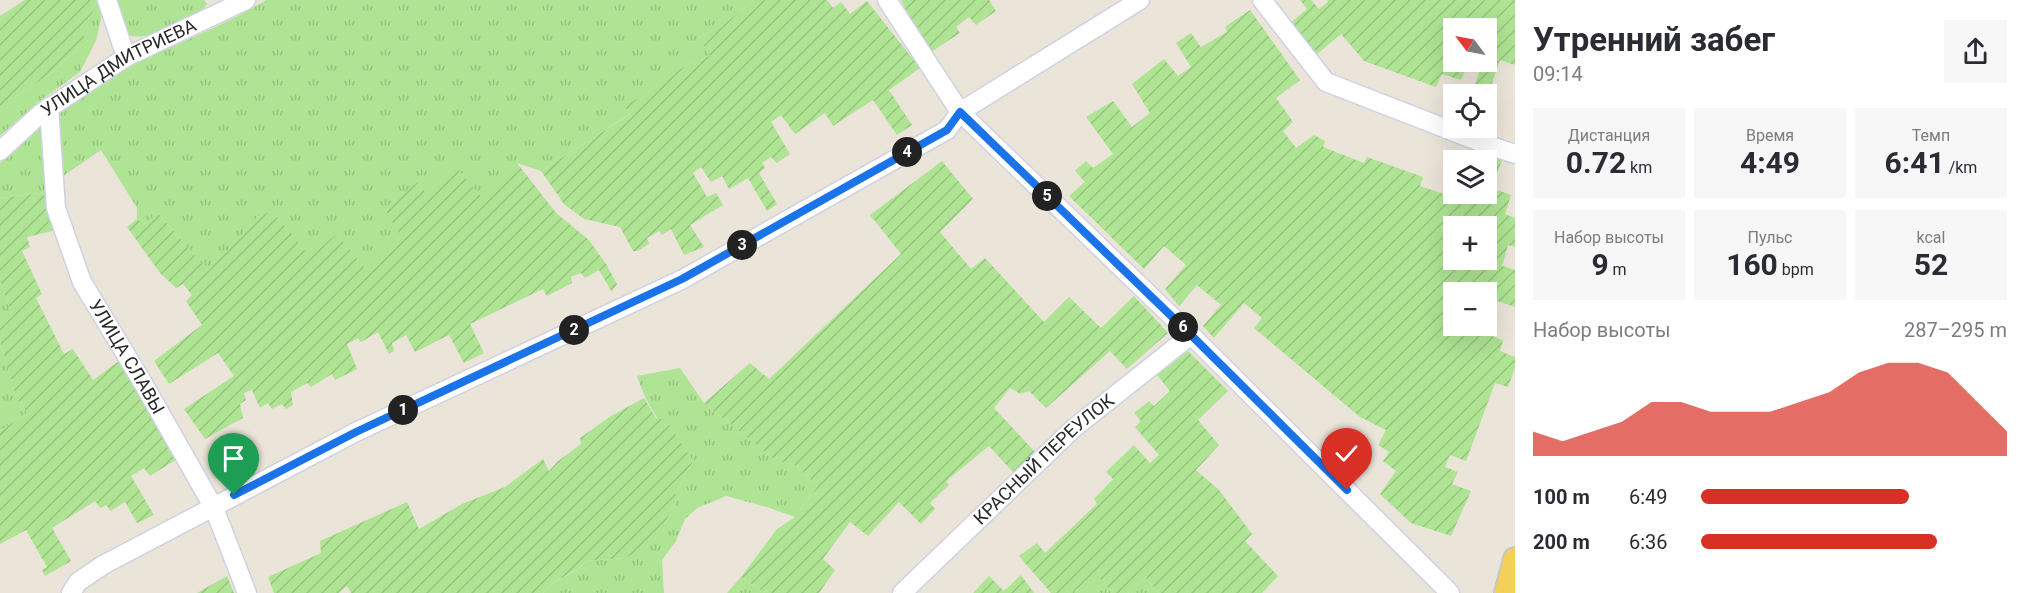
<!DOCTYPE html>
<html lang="ru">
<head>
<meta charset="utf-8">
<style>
	:root { --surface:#fff; --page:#f7f7f7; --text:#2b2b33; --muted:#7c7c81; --accent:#d93025 }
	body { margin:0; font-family:Roboto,sans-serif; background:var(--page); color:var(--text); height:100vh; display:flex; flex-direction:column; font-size:22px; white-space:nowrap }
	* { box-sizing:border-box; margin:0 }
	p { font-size:20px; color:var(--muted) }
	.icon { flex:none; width:33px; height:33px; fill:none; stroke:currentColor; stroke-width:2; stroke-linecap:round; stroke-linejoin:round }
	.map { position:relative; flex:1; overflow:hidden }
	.panel { display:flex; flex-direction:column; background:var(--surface); width:510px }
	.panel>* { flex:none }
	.needle { width:39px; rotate:302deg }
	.buttons { position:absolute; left:1443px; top:18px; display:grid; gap:12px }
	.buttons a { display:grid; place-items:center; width:54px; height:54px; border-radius:0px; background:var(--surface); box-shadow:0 6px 24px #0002; font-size:30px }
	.pin { position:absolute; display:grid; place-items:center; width:51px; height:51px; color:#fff; margin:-62px -26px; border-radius:50% 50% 50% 0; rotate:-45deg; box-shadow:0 0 6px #0007 }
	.pin .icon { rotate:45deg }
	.km { position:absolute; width:30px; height:30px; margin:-15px; border-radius:50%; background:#222; color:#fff; font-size:16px; line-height:30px; text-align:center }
	.round { display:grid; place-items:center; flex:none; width:63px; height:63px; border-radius:0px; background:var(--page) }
	.headline { display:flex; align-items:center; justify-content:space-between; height:102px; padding:0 18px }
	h1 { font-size:33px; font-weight:700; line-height:45px }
	.figures { display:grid; grid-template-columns:repeat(3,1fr); gap:9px; height:102px; padding:6px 18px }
	.figures div { display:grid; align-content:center; border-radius:0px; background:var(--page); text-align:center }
	.figures b { font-size:30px; font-weight:700 }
	.figures small { font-size:16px; font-weight:400 }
	.figures p { font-size:16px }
	.chart { height:168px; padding:12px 18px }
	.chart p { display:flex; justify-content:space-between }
	.chart svg { width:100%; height:108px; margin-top:6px; fill:var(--accent); opacity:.7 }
	ul { padding:0 18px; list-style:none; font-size:20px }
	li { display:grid; grid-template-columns:96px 72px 1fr; align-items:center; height:45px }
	li i { height:15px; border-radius:8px; background:var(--accent) }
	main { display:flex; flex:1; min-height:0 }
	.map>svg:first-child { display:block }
	.grass { fill:url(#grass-tufts) }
	.garden { fill:url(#garden-furrows); fill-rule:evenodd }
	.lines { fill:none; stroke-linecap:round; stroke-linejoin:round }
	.minor-casing { stroke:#ced2e2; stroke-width:21 }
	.major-casing { stroke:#c7c7c7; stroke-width:26 }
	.minor { stroke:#fff; stroke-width:18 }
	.major { stroke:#f4d056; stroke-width:22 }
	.route-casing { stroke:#fff; stroke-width:12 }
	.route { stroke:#1a73e8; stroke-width:8 }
	.labels { text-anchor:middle; stroke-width:4.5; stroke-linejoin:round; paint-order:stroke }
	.street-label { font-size:18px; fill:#282828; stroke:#fff }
</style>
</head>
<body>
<main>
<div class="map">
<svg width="1515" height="593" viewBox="0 0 1515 593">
	<defs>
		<pattern id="grass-tufts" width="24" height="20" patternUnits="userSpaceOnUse" patternTransform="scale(1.5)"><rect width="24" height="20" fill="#aee493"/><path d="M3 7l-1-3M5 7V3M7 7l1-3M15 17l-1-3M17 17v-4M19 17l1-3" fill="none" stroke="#96c47f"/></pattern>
		<pattern id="garden-furrows" width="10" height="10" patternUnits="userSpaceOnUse" patternTransform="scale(1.5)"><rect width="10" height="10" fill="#aee493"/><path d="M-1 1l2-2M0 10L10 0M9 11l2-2" fill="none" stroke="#96c47f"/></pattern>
	</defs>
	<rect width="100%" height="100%" fill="#ebe4d9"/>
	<!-- grass -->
	<path class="grass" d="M114,0H204L207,4L203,9C183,19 150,43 128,35Z
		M266,0H755L724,24L698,38L711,55L685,66L626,107L631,113L541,171L517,163L481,197L425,192L418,182L401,237L365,269L337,234L309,257L275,214L208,271L158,213L142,226L137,219V208L101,150L63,176L54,115C81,97 107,78 137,63C180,42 225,25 266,0Z
		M100,3L102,14L96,41L80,72L37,103L0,136V108L48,75L88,41L79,30Z
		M43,124L48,192L0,198V163L24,138Z
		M0,278L12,317L0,322Z
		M0,342L12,381L16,398L27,413L0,431Z
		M680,368L704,403L776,461L793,464L818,486L795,517L767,507L726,496L697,508L685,519L676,541L662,560L664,593H543C556,577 573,577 586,561L624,558L675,505L676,492L693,461C667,431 650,415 637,376Z
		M1098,575L1112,593H1071Z
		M741,577L765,593H727Z
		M1145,577L1159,593H1128Z"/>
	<!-- garden -->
	<path class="garden" d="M25,0H98L100,3L79,30L88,41L48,75L0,108V16Z
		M755,0H827L833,8L841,2L850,14L867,1L920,68L889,90L912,125L897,135L873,100L833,126L825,113L795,134L781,115L771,122L790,154L777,163L771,157L762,163L765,168L759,173L777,204L767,211L748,178L729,189L722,176L711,182L701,167L693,173L707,197L716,193L723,205L690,225L704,247L684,255L671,229L662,235L659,231L647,238L649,244L638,251H633L620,227L584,219L564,204L541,171L630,114L625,107L685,66L711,55L698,38L724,24Z
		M901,0H989L996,11L976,25L969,17L956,27L960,33L931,52L919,37Z
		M1300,0H1311L1319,9L1328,2L1327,0H1515V65L1500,60L1488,95L1473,90L1482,64L1476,62H1486V28H1454V62H1469L1461,80L1442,74L1436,87L1364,61L1341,34L1316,55L1289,24L1307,9Z
		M1250,10L1300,80L1276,98L1293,122L1283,131L1296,148L1314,135L1325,141L1323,147L1364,163L1367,157L1423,177L1420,186L1462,200L1465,194H1486V160H1477L1480,153L1502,160L1492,188L1511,195L1505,214L1515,218V247L1508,245L1502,266L1515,270V307L1497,301L1486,334L1503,340L1500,351L1515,357V368L1508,387L1495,383L1466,461L1450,455L1445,467L1458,472L1452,484L1471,491L1451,536L1411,523L1380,494L1396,471L1383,461L1389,452L1378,445L1386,430L1360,417L1254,328L1262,318L1244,303L1214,338L1203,326L1221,305L1197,285L1179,306L1165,289L1186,265L1164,246L1144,269L1069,196L1085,182L1075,171L1086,161L1093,168L1113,154L1086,117L1113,101L1132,127L1150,113L1132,84L1164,59L1178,76L1191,67L1176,43L1191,33L1201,47L1227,32L1225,27ZM1454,226H1486V260H1454ZM1454,292H1486V326H1454Z
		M942,161L973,199L940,232L971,269L985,258L1044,322L1069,297L1101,328L1134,296L1168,333L1127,369L1110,351L1046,408L1029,391L1020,394L1010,388L994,408L1035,452L1013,472L989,446L946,481L949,485L930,503L935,509L921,524L899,502L868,536L850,522L823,559L835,570L819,593H765L741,577L777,529L795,517L818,486L793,464L776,461L704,403L750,363L769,379L901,254L870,215Z
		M517,163L556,213L589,240L606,264L617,284L612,292L599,270L585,278L581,273L571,277L572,283L547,296L543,289L470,324L484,353L464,363L449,335L415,352L406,335L392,343L394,351L389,354L378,332L361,342L358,338L347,344L357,369L335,380L332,374L311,387L307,383L291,392L293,405L286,409L282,404L272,409L268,403L260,408L252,390L244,393L246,400L240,404L243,418L205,439L184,409L234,376L218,353L169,384L154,361L202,325L186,301L192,295L183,284L176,288L160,273L127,227L137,219L143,225L158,213L208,271L261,213L275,214L309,256L337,234L365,268L401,237L384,208L418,182L425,192L456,167L481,196Z
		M48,192L53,231L27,237L30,247L22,251L42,294L36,298L64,354L73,349L93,380L119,361L164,433L177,459L150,476L144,468L131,476L154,515L137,523L125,502L111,511L106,505L100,508L95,501L52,528L71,561L45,576L42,570L47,567L26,530L0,544V431L27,413L16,398L12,381L0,342V322L12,317L0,278V198Z
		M1188,351L1228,391L1198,420L1219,445L1196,470L1219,490L1252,534L1245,541L1278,576L1262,593H1159L1145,577L1128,593H1112L1098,575L1071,593H1051L1019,556L1037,543L1045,553L1097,504L1094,499L1113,479L1106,472L1134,445L1150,463L1159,455L1135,427L1141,421L1134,413L1149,401L1154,406L1170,391L1157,375Z
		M644,398L656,418L666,420L693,461L676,492L675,505L650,546L624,558L586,561C572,576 556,577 543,593H351L347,586L339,593H274L268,577L321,553L320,541L407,502L419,529L462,504L505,487L543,459L549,471L557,462L581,444L580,438L611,416Z
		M1021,575L1034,593H973L989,576L1004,591Z
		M227,576L234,593H197Z"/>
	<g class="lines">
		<!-- minor casing -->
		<g class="minor-casing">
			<g id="minor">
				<path d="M107,0L126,57"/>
				<path d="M887,0L960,112L1191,335L1450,593"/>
				<path d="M1262,0L1326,82L1488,145L1515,154"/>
				<path id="s1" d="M49,107L56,208L82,282L143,383L214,508L247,593"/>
				<path id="s2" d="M0,151L40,114L126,57L246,0"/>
				<path d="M71,593L78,582L103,565L356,432L683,279L947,130L960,112L1140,0"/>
				<path id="s3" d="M902,593L1074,428L1191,335"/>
			</g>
		</g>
		<!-- major casing -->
		<g class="major-casing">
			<path id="major" d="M1506,593L1515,559"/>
		</g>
		<!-- minor -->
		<use href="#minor" class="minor"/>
		<!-- major -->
		<use href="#major" class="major"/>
	</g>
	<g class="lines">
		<!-- route casing -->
		<g class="route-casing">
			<path id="route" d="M234,495L356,432L682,279L947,130L960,112L1191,335L1347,490"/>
		</g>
		<!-- route -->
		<use href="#route" class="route"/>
	</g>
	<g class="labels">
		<!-- street labels -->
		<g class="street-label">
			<text dy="6" stroke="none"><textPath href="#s2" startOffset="146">УЛИЦА ДМИТРИЕВА</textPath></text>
			<text dy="6" stroke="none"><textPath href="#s1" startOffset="267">УЛИЦА СЛАВЫ</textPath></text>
			<text dy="6" stroke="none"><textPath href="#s3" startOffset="195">КРАСНЫЙ ПЕРЕУЛОК</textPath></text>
		</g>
	</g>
</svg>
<div class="buttons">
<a><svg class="needle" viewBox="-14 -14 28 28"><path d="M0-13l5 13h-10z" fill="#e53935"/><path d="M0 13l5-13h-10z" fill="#7c7c81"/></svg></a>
<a><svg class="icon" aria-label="locate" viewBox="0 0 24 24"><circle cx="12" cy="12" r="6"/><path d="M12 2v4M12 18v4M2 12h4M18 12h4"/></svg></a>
<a><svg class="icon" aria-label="layers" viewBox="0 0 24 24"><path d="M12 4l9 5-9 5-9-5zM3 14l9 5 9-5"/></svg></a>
<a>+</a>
<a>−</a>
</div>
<div class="pin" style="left:234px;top:495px;background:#1e9e55"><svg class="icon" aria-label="arrive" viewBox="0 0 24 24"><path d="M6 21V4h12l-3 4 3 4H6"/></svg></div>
<div class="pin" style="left:1347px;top:490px;background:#d93025"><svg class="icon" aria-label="check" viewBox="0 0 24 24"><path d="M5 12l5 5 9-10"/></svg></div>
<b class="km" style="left:403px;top:410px">1</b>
<b class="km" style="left:574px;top:330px">2</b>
<b class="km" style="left:742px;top:245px">3</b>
<b class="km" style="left:907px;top:152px">4</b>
<b class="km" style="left:1047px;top:196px">5</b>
<b class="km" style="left:1183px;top:327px">6</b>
</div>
<section class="panel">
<div class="headline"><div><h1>Утренний забег</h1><p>09:14</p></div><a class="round"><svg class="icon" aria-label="share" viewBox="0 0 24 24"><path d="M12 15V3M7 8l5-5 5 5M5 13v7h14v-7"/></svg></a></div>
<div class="figures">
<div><p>Дистанция</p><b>0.72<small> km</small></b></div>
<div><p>Время</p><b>4:49</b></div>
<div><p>Темп</p><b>6:41<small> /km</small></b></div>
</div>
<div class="figures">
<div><p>Набор высоты</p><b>9<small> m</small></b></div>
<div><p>Пульс</p><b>160<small> bpm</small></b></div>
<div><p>kcal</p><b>52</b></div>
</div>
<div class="chart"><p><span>Набор высоты</span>287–295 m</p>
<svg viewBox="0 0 160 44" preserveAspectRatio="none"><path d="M0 44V34L10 38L20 34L30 30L40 22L50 22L60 26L70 26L80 26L90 22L100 18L110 10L120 6L130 6L140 10L150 22L160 34V44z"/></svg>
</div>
<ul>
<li><b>100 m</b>6:49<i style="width:68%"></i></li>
<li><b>200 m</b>6:36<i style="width:77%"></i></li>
</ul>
</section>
</main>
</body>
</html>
